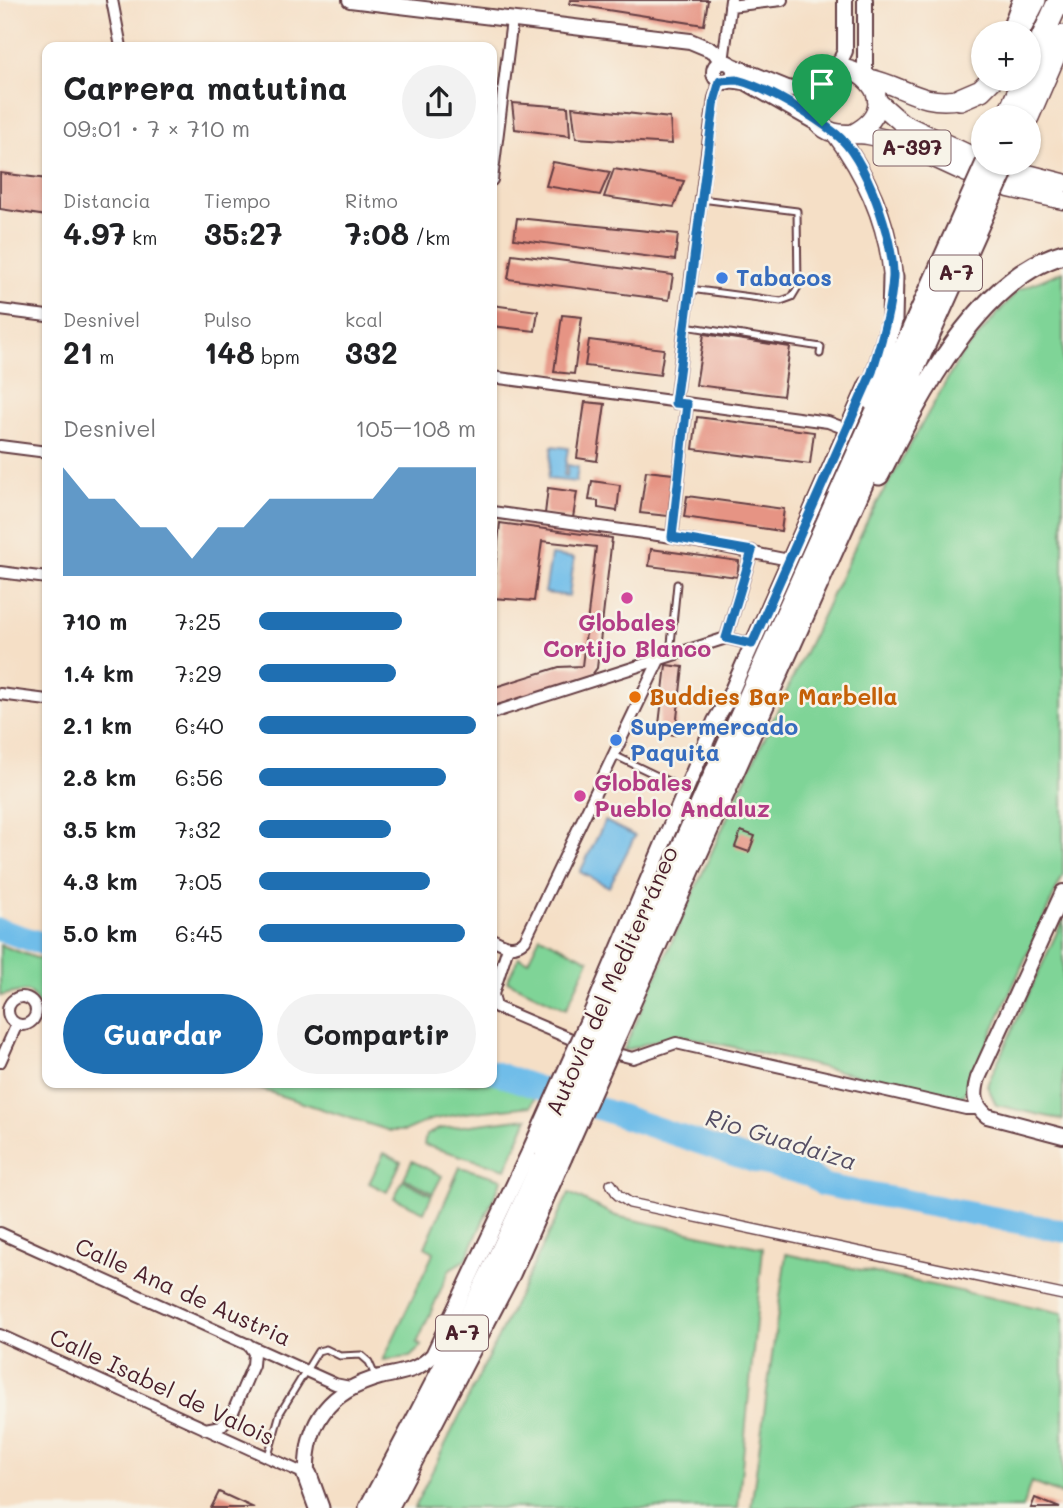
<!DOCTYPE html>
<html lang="es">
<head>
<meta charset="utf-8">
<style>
	:root { --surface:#fff; --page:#f2f2f2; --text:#202124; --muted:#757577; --accent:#1f6fb2 }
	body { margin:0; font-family:Mali,sans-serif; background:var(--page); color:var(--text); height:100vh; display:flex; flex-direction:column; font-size:26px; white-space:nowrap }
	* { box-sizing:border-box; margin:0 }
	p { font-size:23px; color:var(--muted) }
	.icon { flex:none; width:38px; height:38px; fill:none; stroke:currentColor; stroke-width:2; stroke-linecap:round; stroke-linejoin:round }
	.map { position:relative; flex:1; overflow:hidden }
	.details { position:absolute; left:42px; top:42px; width:455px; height:1046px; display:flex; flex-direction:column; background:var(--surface); border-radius:14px; box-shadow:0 2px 5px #0004 }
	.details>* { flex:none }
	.tools { position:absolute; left:971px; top:21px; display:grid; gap:14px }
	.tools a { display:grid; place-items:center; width:70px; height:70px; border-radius:50%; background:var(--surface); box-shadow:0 2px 5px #0004; font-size:35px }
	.pin { position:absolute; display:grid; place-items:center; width:60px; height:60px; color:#fff; margin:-72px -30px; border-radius:50% 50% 50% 0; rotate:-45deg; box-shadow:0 0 7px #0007 }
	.pin .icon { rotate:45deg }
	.round { display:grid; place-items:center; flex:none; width:74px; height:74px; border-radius:37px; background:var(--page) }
	.head { display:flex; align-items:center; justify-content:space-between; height:119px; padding:0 21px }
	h1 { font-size:32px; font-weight:700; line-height:52px }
	.metrics { display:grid; grid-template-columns:repeat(3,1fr); gap:10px; height:119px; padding:7px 21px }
	.metrics div { display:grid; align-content:center }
	.metrics b { font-size:30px; font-weight:700 }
	.metrics small { font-size:19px; font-weight:400 }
	.metrics p { font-size:19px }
	.chart { height:196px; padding:14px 21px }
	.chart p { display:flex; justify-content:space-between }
	.chart svg { width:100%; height:126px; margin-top:7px; fill:var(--accent); opacity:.7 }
	.primary-button { display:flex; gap:14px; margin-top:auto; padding:14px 21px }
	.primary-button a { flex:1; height:80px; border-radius:42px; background:var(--accent); color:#fff; font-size:28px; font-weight:700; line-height:80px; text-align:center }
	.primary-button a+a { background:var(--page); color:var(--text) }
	ul { padding:0 21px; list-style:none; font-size:23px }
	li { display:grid; grid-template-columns:112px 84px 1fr; align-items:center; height:52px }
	li i { height:18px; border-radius:9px; background:var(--accent) }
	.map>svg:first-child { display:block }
	.green { fill:#7fd497; stroke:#647a61; stroke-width:2 }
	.water { fill:#6fbde9; stroke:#5c6e8a; stroke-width:2 }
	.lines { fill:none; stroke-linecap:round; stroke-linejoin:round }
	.river { stroke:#6fbde9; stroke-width:23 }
	.building { fill:#e69484 }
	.service-casing { stroke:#643c42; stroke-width:9 }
	.pedestrian-casing { stroke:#643c42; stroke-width:12 }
	.minor-casing { stroke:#643c42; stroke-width:14 }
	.tertiary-casing { stroke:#643c42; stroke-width:18 }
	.primary-casing { stroke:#643c42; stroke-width:21 }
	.trunk-casing { stroke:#643c42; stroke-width:23 }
	.motorway-casing { stroke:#643c42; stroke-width:24 }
	.service { stroke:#fff; stroke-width:5 }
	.pedestrian { stroke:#fff; stroke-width:9 }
	.minor { stroke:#fff; stroke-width:10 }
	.tertiary { stroke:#fff; stroke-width:14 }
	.primary { stroke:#fff; stroke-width:18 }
	.trunk { stroke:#fff; stroke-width:19 }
	.motorway { stroke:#fff; stroke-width:21 }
	.tertiary-bridge-casing { stroke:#643c42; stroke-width:18; stroke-linecap:butt }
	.trunk-bridge-casing { stroke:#643c42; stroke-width:23; stroke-linecap:butt }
	.tertiary-bridge { stroke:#fff; stroke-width:14 }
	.trunk-bridge { stroke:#fff; stroke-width:19 }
	.route-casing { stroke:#fff; stroke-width:14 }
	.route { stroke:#1f6fb2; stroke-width:9 }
	.shop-dot { fill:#3f7fe0; stroke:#f7f3e8; stroke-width:2.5 }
	.hotel-dot { fill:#d1479c; stroke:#f7f3e8; stroke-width:2.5 }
	.food-dot { fill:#e8710a; stroke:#f7f3e8; stroke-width:2.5 }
	.labels { text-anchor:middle; stroke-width:5; stroke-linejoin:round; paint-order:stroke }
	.shield { fill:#f7f3e8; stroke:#7e5f64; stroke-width:2 }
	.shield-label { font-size:21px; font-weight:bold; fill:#4a1f2b }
	.shop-label { font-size:23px; font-weight:bold; fill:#366cbe; stroke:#f7f3e8; text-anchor:start }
	.hotel-label { font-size:23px; font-weight:bold; fill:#b23c85; stroke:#f7f3e8 }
	.food-label { font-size:23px; font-weight:bold; fill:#c56008; stroke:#f7f3e8; text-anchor:start }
	.street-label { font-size:23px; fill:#4a1f2b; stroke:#f7f3e8 }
	.water-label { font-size:24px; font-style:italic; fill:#554e64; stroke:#f7f3e8 }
</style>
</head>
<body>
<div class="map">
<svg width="1063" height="1508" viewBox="0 0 1063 1508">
	<rect width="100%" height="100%" fill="#f7f3e8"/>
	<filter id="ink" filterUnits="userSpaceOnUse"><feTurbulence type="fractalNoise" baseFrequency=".0143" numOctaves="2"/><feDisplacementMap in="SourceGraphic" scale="14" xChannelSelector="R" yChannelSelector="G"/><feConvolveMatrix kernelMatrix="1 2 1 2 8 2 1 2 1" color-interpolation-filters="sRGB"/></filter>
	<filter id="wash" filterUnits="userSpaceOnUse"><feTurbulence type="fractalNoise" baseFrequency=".00686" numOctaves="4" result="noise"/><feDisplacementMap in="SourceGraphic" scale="28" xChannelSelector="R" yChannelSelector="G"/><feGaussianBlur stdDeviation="1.57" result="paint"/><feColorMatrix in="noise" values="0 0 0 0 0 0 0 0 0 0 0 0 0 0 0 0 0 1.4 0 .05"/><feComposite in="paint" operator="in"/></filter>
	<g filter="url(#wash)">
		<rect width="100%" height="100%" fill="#f5dfc6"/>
		<!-- green -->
		<path class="green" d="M1063,271V875L962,1099L676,1034L623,1051L735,800L868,519L960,357L1018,290Z
			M1063,919V1120L996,1105L987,1085Z
			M540,936L589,960L566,1009L507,981L519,957L528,961Z
			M0,945L47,962V1014C23,993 43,986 0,996Z
			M492,1078L537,1093L531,1106L466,1113L430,1120L405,1131H390L241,1083H492Z
			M528,1118L506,1169L424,1145L426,1135L439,1129Z
			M384,1153L401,1162L387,1192L369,1183Z
			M412,1161L442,1176L433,1193L404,1178Z
			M460,1167L502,1179L466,1259L450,1269L417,1343L422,1346L410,1357L383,1360L434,1252L425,1247Z
			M403,1180L432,1195L424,1212L394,1198Z
			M569,1193L616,1216L763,1248L738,1508H414Z
			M786,1254L1063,1313V1495L1031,1482L1022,1508H751Z"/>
		<!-- water -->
		<path class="water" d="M552,446L568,448L564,475L567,476L568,465L578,467L576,482L548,479Z
			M551,555L574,558L569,596L545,593Z
			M605,821L635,836L609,887L580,872Z"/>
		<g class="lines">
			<!-- river -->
			<path class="river" d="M0,930L47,945
				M492,1072L753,1161L810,1175L823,1185L1063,1231"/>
		</g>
		<g id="blocks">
			<!-- building -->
			<path class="building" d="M570,0H708L704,25L569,4Z
				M512,103L568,107L570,136L515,129Z
				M572,107L670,118L672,144L576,138Z
				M553,162L610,172L600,195L546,186Z
				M614,169L684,181L674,207L604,197Z
				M0,173L47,179V216L0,209Z
				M517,218L678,234L675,260L514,239Z
				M512,254L673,275L669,300L508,279Z
				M492,305L538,311L535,331L492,326Z
				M562,315L582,317L574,374L554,372Z
				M704,334L790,347L783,396L696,385Z
				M589,340L664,349L660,375L585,366Z
				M585,402L605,404L597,461L577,458Z
				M697,417L814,432L810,464L693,449Z
				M646,471L673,474L668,516L640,513Z
				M592,481L620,485L617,511L598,508V501L589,500Z
				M548,488L577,492L573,518L545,514Z
				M687,496L784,509L781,531L684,517Z
				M500,523L612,538L597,668L591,676L492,707V688L559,667L582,666L596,547L542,541L534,601L492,598Z
				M651,549L739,561L737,577L649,566Z
				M666,665L683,667L675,735L658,733Z
				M741,831L755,836L749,852L735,847Z
				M219,1492L254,1508H211Z
				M1035,1498L1060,1508H1031Z"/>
		</g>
	</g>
	<g filter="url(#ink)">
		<use href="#blocks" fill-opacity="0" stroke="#643c42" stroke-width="2"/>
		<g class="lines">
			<!-- service casing -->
			<g class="service-casing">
				<path id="service" d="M690,289L781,301L792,297L798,287L797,211L701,199
					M685,326L821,347L820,354
					M670,654L677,584
					M614,755L670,782
					M268,1456L280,1413L318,1351L326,1349L340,1356L361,1355L369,1362L376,1378"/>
			</g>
			<!-- pedestrian casing -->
			<g class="pedestrian-casing">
				<path id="pedestrian" d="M611,1184L618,1195L630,1203L1063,1295"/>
			</g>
			<!-- minor casing -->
			<g class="minor-casing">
				<path id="minor" d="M112,0L121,47
					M730,6L782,0
					M723,62L731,0
					M492,180L512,20
					M0,310L47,316
					M492,377L828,422L846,429
					M675,403L714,98L720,81
					M0,446L47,452
					M492,512L672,537L789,560
					M672,537L687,404
					M0,572L47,578
					M726,638L752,551
					M0,694L47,700
					M492,713L726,638L752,644
					M492,939C504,945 514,951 525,940L659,660
					M508,947L493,994L496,1007L583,1044
					M8 1011a14 14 0 1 1 28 0a14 14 0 1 1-28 0Z
					M605,1051L633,1058L676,1043L966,1109H978
					M0,1062L17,1024
					M0,1233L335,1384L350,1387
					M0,1335L307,1475
					M205,1429L221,1426L232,1414L253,1365L254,1353L248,1344"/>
			</g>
			<!-- tertiary casing -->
			<g class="tertiary-casing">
				<path id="tertiary" d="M350,0L690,41L714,51L722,62
					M1008,33L1020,0
					M714 72a10 10 0 1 1 20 0a10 10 0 1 1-20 0Z
					M731,65L790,89L815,86
					M836,70L845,51V0
					M865,76V0
					M729,80L745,82L820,125
					M1063,892L978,1078C973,1095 974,1105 987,1116L1063,1136
					M591,1013L715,721L729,697L867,384
					M307,1475C305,1423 329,1391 380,1377C401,1372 417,1372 433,1355L529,1152"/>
			</g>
			<!-- primary casing -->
			<g class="primary-casing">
				<path id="primary" d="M867,78C905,85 918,106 960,99
					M877,101L902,123L974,157
					M854,133C919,99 830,34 813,92C810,102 812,113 818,122C831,139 850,132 868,135C903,141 935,159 967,173
					M836,134C868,177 888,223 893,277
					M1016,171L1063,183
					M1009,188L1063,200"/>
			</g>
			<!-- trunk casing -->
			<g class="trunk-casing">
				<path id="trunk" d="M869,399L892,321L893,277
					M879,475C917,400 977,279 1063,254
					M606,1017L965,210
					M622,1022L983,216
					M307,1475L319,1508
					M369,1508C432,1392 492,1275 545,1154
					M388,1508L511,1272L562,1157"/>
			</g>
			<!-- motorway casing -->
			<g class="motorway-casing">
				<path id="motorway" d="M1018,33L1035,0
					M1029,67L1059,0
					M960,99L981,90L992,79
					M1007,117L1024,79
					M1028,117L1063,36"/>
			</g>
			<!-- service -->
			<use href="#service" class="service"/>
			<!-- pedestrian -->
			<use href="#pedestrian" class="pedestrian"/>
			<!-- minor -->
			<use href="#minor" class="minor"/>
			<!-- tertiary -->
			<use href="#tertiary" class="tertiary"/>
			<!-- primary -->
			<use href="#primary" class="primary"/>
			<!-- trunk -->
			<use href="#trunk" class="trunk"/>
			<!-- motorway -->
			<use href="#motorway" class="motorway"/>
			<!-- tertiary-bridge casing -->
			<g class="tertiary-bridge-casing">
				<path id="tertiary-bridge" d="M529,1152L591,1013"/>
			</g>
			<!-- trunk-bridge casing -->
			<g class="trunk-bridge-casing">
				<path id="trunk-bridge" d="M965,210L986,163
					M983,216L1007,163
					M545,1154L606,1017
					M562,1157L622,1022"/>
			</g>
			<!-- tertiary-bridge -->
			<use href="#tertiary-bridge" class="tertiary-bridge"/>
			<!-- trunk-bridge -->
			<use href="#trunk-bridge" class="trunk-bridge"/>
		</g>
	</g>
	<g class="lines" filter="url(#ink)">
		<!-- route casing -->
		<g class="route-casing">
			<path id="route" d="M737,80C765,87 814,116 836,134C866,158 894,240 893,277C891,309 881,342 872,372L752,644L726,638L752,551L672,537L687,404L675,403L715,98L720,81Z"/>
		</g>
		<!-- route -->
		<use href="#route" class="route"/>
	</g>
	<!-- markers -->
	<g class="shop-dot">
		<circle cx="722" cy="278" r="7"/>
		<circle cx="616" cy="740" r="7"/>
	</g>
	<g class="hotel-dot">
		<circle cx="627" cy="598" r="7"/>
		<circle cx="580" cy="796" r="7"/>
	</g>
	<circle class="food-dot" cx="635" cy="697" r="7"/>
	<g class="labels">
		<!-- shield labels -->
		<g class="shield">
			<rect x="873.5" y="130.5" width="77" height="35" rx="5"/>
			<rect x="930" y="255.5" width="52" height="35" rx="5"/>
			<rect x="436" y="1315.5" width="52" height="35" rx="5"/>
		</g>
		<g class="shield-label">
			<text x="912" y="155">A-397</text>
			<text x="956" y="280">A-7</text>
			<text x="462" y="1340">A-7</text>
		</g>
		<!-- shop labels -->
		<g class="shop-label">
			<text x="736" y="286">Tabacos</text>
			<text x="630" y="735">Supermercado<tspan x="630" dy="26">Paquita</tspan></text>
		</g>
		<!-- hotel labels -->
		<g class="hotel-label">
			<text x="627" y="631">Globales<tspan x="627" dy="26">Cortijo Blanco</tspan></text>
			<text x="594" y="791" text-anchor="start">Globales<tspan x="594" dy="26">Pueblo Andaluz</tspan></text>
		</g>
		<!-- food labels -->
		<g class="food-label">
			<text x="649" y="705">Buddies Bar Marbella</text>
		</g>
		<!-- street labels -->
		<g class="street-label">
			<text transform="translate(612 981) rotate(-66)" y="8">Autovía del Mediterráneo</text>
			<text transform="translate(183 1292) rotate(24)" y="8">Calle Ana de Austria</text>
			<text transform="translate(162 1387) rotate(25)" y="8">Calle Isabel de Valois</text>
		</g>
		<!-- water labels -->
		<g class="water-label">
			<text transform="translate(781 1140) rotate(17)" y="8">Rio Guadaiza</text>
		</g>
	</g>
</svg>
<div class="tools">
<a>+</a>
<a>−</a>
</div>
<div class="pin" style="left:822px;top:126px;background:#1e9e55"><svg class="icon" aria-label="arrive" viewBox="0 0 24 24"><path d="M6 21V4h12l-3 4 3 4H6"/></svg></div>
<section class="details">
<div class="head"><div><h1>Carrera matutina</h1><p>09:01 · 7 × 710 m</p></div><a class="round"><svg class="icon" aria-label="share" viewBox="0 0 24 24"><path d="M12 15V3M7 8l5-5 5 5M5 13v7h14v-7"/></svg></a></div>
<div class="metrics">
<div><p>Distancia</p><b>4.97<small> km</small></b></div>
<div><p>Tiempo</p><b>35:27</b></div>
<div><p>Ritmo</p><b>7:08<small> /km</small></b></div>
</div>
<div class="metrics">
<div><p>Desnivel</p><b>21<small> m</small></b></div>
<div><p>Pulso</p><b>148<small> bpm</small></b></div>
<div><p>kcal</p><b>332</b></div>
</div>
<div class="chart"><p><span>Desnivel</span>105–108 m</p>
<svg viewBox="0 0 160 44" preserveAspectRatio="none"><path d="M0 44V6L10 17L20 17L30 27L40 27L50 38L60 27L70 27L80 17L90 17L100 17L110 17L120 17L130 6L140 6L150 6L160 6V44z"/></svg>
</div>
<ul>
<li><b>710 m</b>7:25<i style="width:66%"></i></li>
<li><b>1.4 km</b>7:29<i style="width:63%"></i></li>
<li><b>2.1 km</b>6:40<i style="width:100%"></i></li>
<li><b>2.8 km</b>6:56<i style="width:86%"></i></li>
<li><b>3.5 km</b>7:32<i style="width:61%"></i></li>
<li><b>4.3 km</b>7:05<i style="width:79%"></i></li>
<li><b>5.0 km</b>6:45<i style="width:95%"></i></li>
</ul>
<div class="primary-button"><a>Guardar</a><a>Compartir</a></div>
</section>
</div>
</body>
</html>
